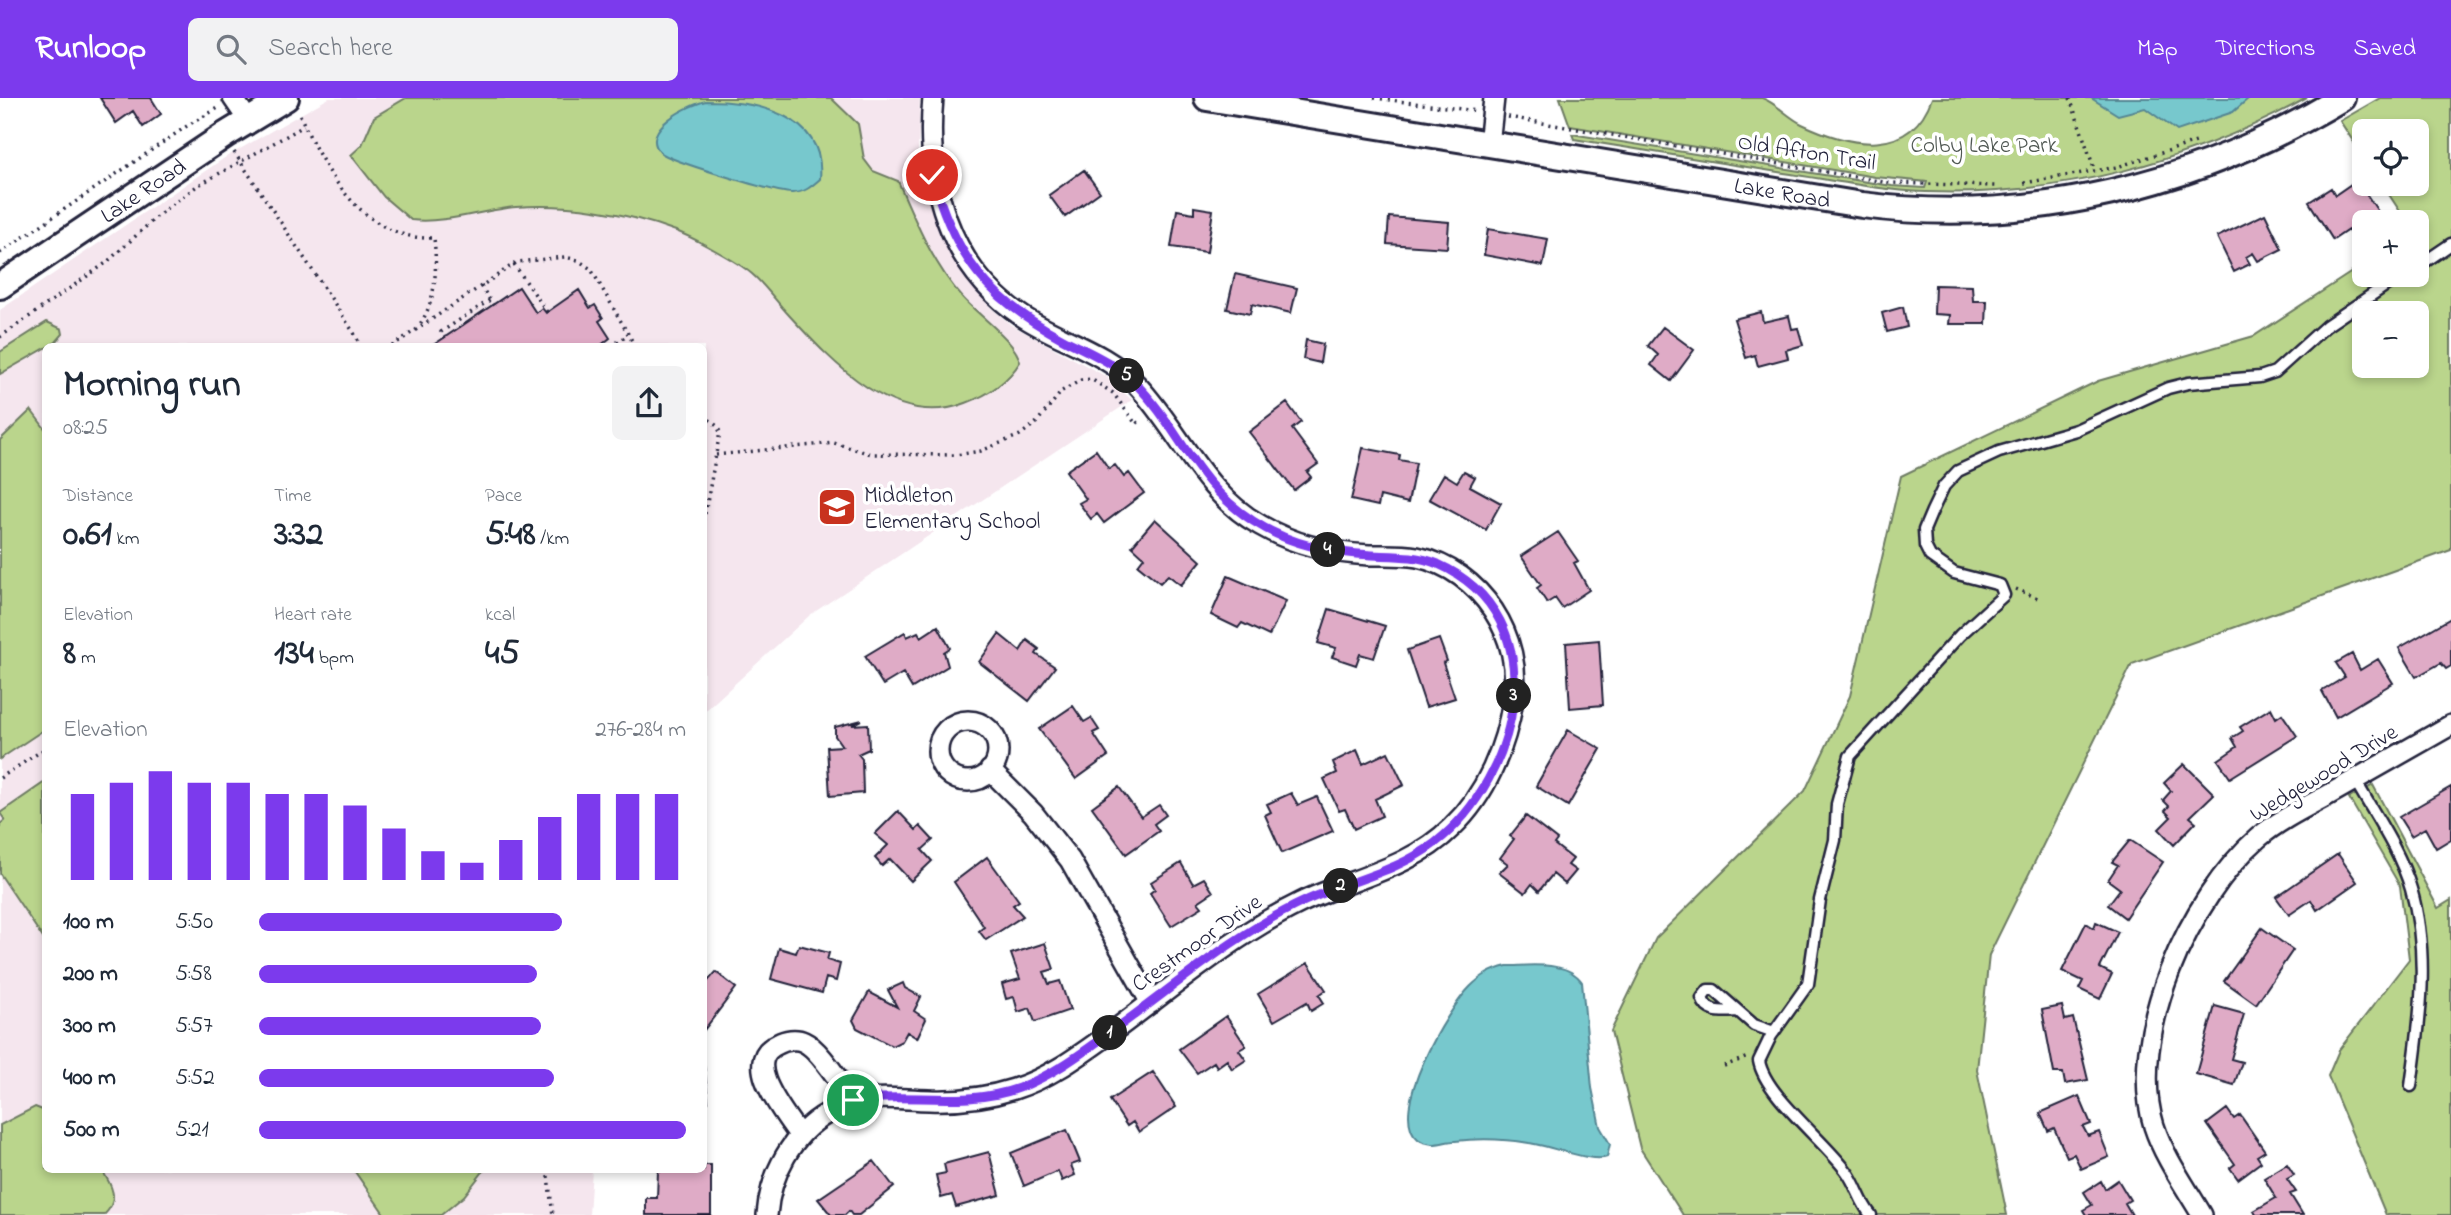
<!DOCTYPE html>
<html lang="en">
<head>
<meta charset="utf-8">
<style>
	:root { --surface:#fff; --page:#f2f2f3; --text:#1f2937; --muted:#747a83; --accent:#7c3aed }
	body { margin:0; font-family:"Indie Flower",sans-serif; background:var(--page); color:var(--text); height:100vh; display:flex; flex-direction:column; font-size:26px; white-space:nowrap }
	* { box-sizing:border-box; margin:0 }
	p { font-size:23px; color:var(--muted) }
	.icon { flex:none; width:38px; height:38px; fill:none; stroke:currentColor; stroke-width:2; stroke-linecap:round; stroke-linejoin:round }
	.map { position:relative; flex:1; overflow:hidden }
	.panel { position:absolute; left:42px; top:245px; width:665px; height:830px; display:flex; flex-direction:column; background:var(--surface); border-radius:10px; box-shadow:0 4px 10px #0003 }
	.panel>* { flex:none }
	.controls { position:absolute; left:2352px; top:21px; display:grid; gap:14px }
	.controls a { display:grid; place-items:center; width:77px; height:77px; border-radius:10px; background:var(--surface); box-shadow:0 4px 10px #0003; font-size:35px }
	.pin { position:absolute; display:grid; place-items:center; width:60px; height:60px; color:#fff; margin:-30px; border:4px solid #fff; border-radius:50%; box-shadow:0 2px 7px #0007 }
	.km { position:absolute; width:35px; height:35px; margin:-18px; border-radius:50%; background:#222; color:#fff; font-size:19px; line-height:35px; text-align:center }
	.round { display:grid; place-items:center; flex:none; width:74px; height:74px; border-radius:10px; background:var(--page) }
	.headline { display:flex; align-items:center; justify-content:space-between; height:119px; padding:0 21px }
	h1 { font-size:38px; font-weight:700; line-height:52px }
	.figures { display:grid; grid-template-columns:repeat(3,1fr); gap:10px; height:119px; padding:7px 21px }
	.figures div { display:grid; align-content:center }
	.figures b { font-size:35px; font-weight:700 }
	.figures small { font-size:19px; font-weight:400 }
	.figures p { font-size:19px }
	.chart { height:196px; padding:14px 21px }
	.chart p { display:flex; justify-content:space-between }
	.chart svg { width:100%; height:126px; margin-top:7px; stroke:var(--accent); stroke-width:6 }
	ul { padding:0 21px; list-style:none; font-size:23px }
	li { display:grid; grid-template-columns:112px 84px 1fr; align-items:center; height:52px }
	li i { height:18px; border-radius:9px; background:var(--accent) }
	header { display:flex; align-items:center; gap:42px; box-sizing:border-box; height:98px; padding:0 35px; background:var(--accent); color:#fff }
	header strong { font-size:33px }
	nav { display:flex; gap:38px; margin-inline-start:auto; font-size:24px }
	.search { width:490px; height:63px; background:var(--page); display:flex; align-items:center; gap:18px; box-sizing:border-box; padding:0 24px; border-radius:10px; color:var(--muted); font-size:26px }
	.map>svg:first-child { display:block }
	.built { fill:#f5e6ee }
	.green { fill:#bad58c; stroke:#6e7c64; stroke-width:2; fill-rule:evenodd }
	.water { fill:#77c8cd; stroke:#558693; stroke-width:2 }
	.building { fill:#dfabc6; stroke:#22223b; stroke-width:2 }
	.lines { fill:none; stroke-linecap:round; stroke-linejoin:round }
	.service-casing { stroke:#22223b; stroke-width:15 }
	.minor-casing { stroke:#22223b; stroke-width:24 }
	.tertiary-casing { stroke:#22223b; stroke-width:30 }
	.path { stroke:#22223b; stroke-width:3.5; stroke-dasharray:2 5; stroke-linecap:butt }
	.service { stroke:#fff; stroke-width:10 }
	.minor { stroke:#fff; stroke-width:19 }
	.tertiary { stroke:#fff; stroke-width:24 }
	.route-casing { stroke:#fff; stroke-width:14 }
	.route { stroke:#7c3aed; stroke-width:9 }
	.labels { text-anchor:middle; stroke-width:7; stroke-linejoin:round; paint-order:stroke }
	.park-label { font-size:23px; fill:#505853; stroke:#fff }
	.street-label { font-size:23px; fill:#22223b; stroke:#fff }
	.poi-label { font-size:23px; fill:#22223b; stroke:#fff; text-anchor:start }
</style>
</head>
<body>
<header>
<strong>Runloop</strong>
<div class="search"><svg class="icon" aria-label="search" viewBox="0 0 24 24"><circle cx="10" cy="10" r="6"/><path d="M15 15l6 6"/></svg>Search here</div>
<nav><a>Map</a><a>Directions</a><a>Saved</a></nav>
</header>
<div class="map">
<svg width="2451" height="1117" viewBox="0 0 2451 1117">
	<rect width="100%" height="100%" fill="#fff"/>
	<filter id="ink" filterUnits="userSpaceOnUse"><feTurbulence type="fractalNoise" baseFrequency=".0143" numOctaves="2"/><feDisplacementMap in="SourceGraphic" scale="14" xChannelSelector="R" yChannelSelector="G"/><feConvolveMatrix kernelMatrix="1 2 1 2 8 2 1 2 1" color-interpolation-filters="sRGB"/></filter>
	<g filter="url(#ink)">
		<!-- built -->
		<path class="built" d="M329,0H920L918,52L925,94L942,141L962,175L990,209L1011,227L1107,279L1132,302L810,517L704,614V248H46V1071H592L589,1117H0V212L226,59Z"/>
		<!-- green -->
		<path class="green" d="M406,0H831L858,26L864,61L873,73L898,83C915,123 934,168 963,200C978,217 1016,243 1020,264C1007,285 988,297 966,305C894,333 831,263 788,216C776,203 765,187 752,176C738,164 691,138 673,132C624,114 568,105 516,109C482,112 445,126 411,122L384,99L351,57L362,47L374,19Z
			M1560,0C1611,0 1663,0 1714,0C1728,0 1749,0 1762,0C1776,5 1789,20 1802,26C1850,49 1910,61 1932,0H2307C2191,64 2059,99 1926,94C1878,92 1831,82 1784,75C1714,64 1644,52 1574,41L1572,36L1892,88L1925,90L1927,84L1875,79L1570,28Z
			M2380,0H2451V452L2132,566L1989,857L1977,972L2007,1117H1683L1640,1050L1611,933L1656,840L1805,693L1850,598L1901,378L2098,283L2254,238L2364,166V177H2417V124H2407L2382,86H2417V33H2364V60L2340,23ZM2364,215H2417V268H2364Z
			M47,224L62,231L63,236L56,244L0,276V254Z
			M31,312L46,332L45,631L0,661V342Z
			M45,684V843L0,776V726L5,722L0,715Z
			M2373,687L2438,810L2451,802V1117H2386L2328,978L2339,952L2409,861L2400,788L2349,700Z
			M35,1009L45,1013L46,1071H101C112,1087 120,1102 104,1117H0V1027Z
			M353,1071H485L464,1098L441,1117H385Z"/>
		<!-- water -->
		<path class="water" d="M2091,0H2249L2233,14L2177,33L2145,10L2118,17Z
			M706,3C756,3 826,17 820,81C811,89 804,95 792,95C776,95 667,62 660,54C639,31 689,7 706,3Z
			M1507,868C1530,868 1567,862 1582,884L1592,990L1600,1029L1610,1046L1607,1059C1593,1065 1547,1047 1529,1045C1505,1041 1480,1040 1455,1043C1448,1043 1440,1046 1433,1046C1430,1046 1421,1044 1418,1041C1386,1015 1448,911 1470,889C1482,877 1491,872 1507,868Z"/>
		<!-- building -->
		<path class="building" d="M100,0H151L161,16L143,29L133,13L116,25Z
			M1084,72L1100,94L1065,119L1049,97Z
			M2357,82L2381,118L2364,124V129L2351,137L2348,132L2333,142L2309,104L2331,90L2335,97Z
			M1194,109L1213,112L1207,154L1171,149L1177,112L1194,115Z
			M2265,116L2282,151L2258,163L2253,155L2246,159L2250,166L2234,174L2217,139Z
			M1389,119L1449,124L1447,150L1387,146Z
			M1488,131L1548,141L1543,168L1484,157Z
			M1235,176L1297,190L1291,215L1252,206L1250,216L1227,211Z
			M1935,187L1972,188L1973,203H1987L1986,226H1949L1950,217L1934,216Z
			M519,189L536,215L542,210L546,215L579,192L590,210L595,207L603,220L599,223L610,240L600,248H432Z
			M1903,209L1907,229L1887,234L1882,215Z
			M1761,214L1763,224L1789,218L1792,231L1798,230L1803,247L1786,252L1788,260L1758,268L1755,257L1746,260L1734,221Z
			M1663,229L1694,252L1671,283L1651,267L1658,257L1648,248Z
			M1306,242L1323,246L1320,265L1303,261Z
			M1287,305L1301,324L1292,331L1318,366L1307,374L1311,379L1294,392L1249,334Z
			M1363,350L1400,357L1399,362L1416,365L1408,405L1380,398L1378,408L1351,402Z
			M1096,352L1109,371L1115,367L1124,379L1129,375L1144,395L1104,425L1097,416L1091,421L1079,405L1086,401L1066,373Z
			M1464,373L1475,379L1470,388L1501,405L1486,432L1429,401L1444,376L1457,384Z
			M1155,421L1201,463L1181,487L1168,477L1160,485L1138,467L1144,459L1132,448Z
			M1558,434L1578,463L1574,465L1589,492L1562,510L1555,500L1547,505L1537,490L1541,487L1521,458Z
			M1228,478L1286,503L1269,538L1242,525L1238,530L1211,517Z
			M1329,511L1385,528L1374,560L1360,556L1356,567L1332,559L1336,550L1318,545Z
			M2451,520V568L2446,571L2441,565L2416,579L2399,550Z
			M938,528L950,550L944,554L948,568L912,590L903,575L883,587L865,558L905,534L907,539L918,534L921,539Z
			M999,536L1020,553L1027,542L1039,551L1036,556L1055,569L1029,603L979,564Z
			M1439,541L1447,563L1443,565L1455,600L1426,609L1407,552Z
			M1599,542L1603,607L1570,610L1566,545Z
			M2352,556L2360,572L2378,561L2393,585L2336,619L2322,593L2345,579L2336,565Z
			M1073,608L1084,624L1091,620L1099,632L1093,635L1108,658L1076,681L1039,631Z
			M2271,610L2276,620L2282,616L2297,638L2230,680L2218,662L2237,649L2232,640L2243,633L2240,629Z
			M862,622L852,627L868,626L869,651L858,656L862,661L863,695L830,698L827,649L842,648L835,638V629Z
			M1568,632L1601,651L1568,708L1536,688Z
			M1357,652L1363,666L1388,654L1404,687L1375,701L1382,718L1354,731L1345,711L1339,713L1324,681L1337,675L1333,664Z
			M2184,666L2214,696L2190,719L2196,724L2174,747L2159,731L2171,719L2165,713L2169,708L2163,702L2171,693L2164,685Z
			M1119,689L1141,719L1159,707L1166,717L1154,726L1159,733L1126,756L1092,709Z
			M2451,689V741L2436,750L2425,730L2411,738L2399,719Z
			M1291,695L1298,707L1317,699L1333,733L1282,755L1265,717L1271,714L1267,706Z
			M898,713L916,732L920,728L933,742L922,752L932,763L911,783L890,761L882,768L875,760L888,747L875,736Z
			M1526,718L1557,742L1554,746L1573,761L1568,767L1576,773L1565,786L1553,776L1539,793L1532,786L1525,795L1499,775L1508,766L1500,760L1514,741L1510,738Z
			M2130,742L2163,764L2125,820L2108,807L2120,791L2108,782L2118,767L2112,764Z
			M2338,756L2357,784L2317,812L2311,802L2289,817L2276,799Z
			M987,759L1019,803L1013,807L1023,818L986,842L979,833L984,829L954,784Z
			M1181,765L1193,786L1204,780L1213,794L1198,804L1202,809L1171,828L1150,795L1155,791L1151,784Z
			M2096,824L2118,834L2100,870L2112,876L2100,901L2079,891L2083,883L2062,873L2086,825L2094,830Z
			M2262,830L2293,852L2256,906L2224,883Z
			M1045,845L1054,871L1044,874L1049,886L1060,883L1070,912L1035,924L1030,910L1018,914L1014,899L1006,901L1002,886L1020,881L1011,856Z
			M799,847L829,855L827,862L840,866L836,883L826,880L822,895L771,881L779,850L796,855Z
			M1308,865L1326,892L1319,897L1324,905L1311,913L1307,904L1274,923L1258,896Z
			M716,874L736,890L704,932V880L708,883Z
			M903,885L905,890L921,899L914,913L926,921L917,940L907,934L902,943L892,948L857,930L853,922L869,894L897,909L888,892Z
			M2062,908L2065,922L2073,920L2088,982L2065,986L2063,975H2054L2042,912Z
			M2215,908L2244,916L2231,961L2242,964L2234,987L2196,976Z
			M1226,918L1246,948L1239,952L1246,962L1232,971L1227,962L1217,969L1214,964L1197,975L1179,951Z
			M704,967L708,1004L704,1005Z
			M1153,974L1176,1009L1139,1034L1133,1024L1127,1028L1110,1002Z
			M2079,998L2091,1026L2083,1029L2088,1038L2099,1034L2109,1059L2081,1071L2074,1056L2067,1059L2054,1030L2048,1033L2040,1015Z
			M2227,1011L2234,1021L2240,1017L2265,1053L2257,1058L2261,1064L2238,1081L2230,1070L2235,1066L2207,1026Z
			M1067,1032L1080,1064L1071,1067L1075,1077L1062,1083L1058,1073L1024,1088L1011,1055Z
			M989,1054L1000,1097L956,1109L952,1097L941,1100L936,1077L946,1075L944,1066Z
			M874,1063L894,1089L859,1117H852L849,1113L845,1117H831L818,1101Z
			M2287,1066L2294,1077L2287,1081L2296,1094L2290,1096L2303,1117H2256L2254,1113L2276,1100L2264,1080Z
			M704,1067H711V1117H646V1100H657L658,1073L704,1071Z
			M2118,1082L2130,1102L2125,1105L2132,1117H2086L2083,1112L2092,1107L2084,1094L2101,1083L2105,1091Z"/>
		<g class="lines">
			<!-- service casing -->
			<g class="service-casing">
				<path id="service" d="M2417,169L2451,146
					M2355,682C2374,716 2400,753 2411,791C2430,855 2420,923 2411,988
					M1737,913C1722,914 1707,916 1702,900L1708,892H1714L1754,927L1774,934
					M1871,1117C1860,1104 1857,1088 1847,1074C1825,1043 1765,997 1759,963L1771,938L1808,886L1820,802L1835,742L1837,706L1850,658L1960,537L2004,497L2000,487L1954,475L1930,458L1925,448L1924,432L1932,413L1944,388L1958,373L1999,354L2076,332L2168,290L2188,285L2260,279L2275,274L2326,228L2401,177"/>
			</g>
			<!-- minor casing -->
			<g class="minor-casing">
				<path id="minor" d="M233,0L248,22
					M1489,47L1494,0
					M938 653a30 30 0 1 1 60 0a30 30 0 1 1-60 0Z
					M990,672L1033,715L1070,762L1151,905
					M799,1037C785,1015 739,963 778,946C785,942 796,940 804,944C820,951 841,987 853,1002
					M767,1117C770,1077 792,1035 828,1015C863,994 890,1001 929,1002C958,1003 986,1000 1014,991C1050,980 1081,956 1112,934C1173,889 1232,838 1300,805C1352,780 1410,771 1452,729C1486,697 1506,648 1513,602C1524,540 1481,472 1417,459C1401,456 1385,457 1369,457C1331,455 1294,447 1260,427C1201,394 1180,332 1136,286C1105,253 1058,242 1022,218C948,169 925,83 933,0
					M2202,1117C2185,1088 2164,1059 2154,1028C2126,938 2190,799 2258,740C2279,722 2306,709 2330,696C2370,673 2411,650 2451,627"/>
			</g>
			<!-- tertiary casing -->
			<g class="tertiary-casing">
				<g id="tertiary">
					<path id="s1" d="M1207,0L1862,107C2029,129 2198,87 2342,0"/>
					<path id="s2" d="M0,188L225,37L286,0"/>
				</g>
			</g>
			<!-- path -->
			<path class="path" d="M1374,0L1477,13
				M2070,0L2095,73
				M300,17C324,73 364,143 434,140C437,170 437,203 418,229
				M1508,19L1890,85L1995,88
				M234,54L356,238L360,248
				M2024,85L2117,69L2196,44
				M0,155L190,26L220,9
				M514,166L547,214
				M481,188L493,207
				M0,239L106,165L162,114L197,88L304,28
				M445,240L441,234L490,202
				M392,248L517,164L565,159L578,162L591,171L635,248
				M611,248L627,238
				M704,317L717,328L720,334L704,421
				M716,357L834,345L871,356L956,357L981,353L1020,337L1036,325L1062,293L1081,282L1091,281L1113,295L1136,326L1142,321
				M2016,491L2040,501
				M0,680L46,650
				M1724,968L1748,959
				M547,1071L553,1117"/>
			<!-- service -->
			<use href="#service" class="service"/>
			<!-- minor -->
			<use href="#minor" class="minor"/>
			<!-- tertiary -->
			<use href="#tertiary" class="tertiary"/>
		</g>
	</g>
	<g class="lines" filter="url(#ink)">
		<!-- route casing -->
		<g class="route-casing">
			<path id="route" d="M853,1002C909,994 964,1010 1019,990C1053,977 1082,955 1111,934C1174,889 1235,835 1305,803C1348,783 1397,774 1435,745C1521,679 1557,519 1438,466C1416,457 1395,458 1372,457C1331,455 1288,446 1253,423C1193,384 1180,329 1134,284C1113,264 1088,254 1063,241C988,201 955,160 932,77"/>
		</g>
		<!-- route -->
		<use href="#route" class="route"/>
	</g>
	<!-- icons -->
	<defs>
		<g id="school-square" transform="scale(2.0125)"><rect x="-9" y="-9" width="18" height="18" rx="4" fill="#c8321e" stroke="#fff"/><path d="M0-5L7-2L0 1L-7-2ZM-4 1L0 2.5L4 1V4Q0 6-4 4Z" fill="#fff"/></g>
	</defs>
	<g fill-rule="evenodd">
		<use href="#school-square" x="837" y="409"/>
	</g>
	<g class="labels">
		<!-- park labels -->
		<g class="park-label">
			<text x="1984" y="54">Colby Lake Park</text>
		</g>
		<!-- street labels -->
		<g class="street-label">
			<text transform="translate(1807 53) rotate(9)" y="8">Old Afton Trail</text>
			<text dy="8" stroke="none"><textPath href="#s2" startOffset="172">Lake Road</textPath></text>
			<text dy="8" stroke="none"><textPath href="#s1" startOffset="583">Lake Road</textPath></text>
			<text transform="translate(2323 674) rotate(-31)" y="8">Wedgewood Drive</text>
			<text transform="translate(1196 844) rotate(-35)" y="8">Crestmoor Drive</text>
		</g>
		<!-- poi labels -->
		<g class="poi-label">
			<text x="864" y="404">Middleton<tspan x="864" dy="26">Elementary School</tspan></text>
		</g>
	</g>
</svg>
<div class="controls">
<a><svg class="icon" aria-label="locate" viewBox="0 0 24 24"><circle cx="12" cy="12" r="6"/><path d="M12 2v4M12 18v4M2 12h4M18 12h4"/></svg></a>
<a>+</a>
<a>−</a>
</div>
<div class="pin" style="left:853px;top:1002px;background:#1e9e55"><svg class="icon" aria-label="arrive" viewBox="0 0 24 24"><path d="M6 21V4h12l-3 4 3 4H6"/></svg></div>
<div class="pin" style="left:932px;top:77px;background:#d93025"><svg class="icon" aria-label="check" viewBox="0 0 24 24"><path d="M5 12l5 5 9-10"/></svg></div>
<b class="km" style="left:1110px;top:935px">1</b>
<b class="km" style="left:1341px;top:788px">2</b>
<b class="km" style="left:1514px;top:598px">3</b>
<b class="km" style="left:1328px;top:452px">4</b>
<b class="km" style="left:1127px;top:278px">5</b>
<section class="panel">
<div class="headline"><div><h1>Morning run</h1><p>08:25</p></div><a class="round"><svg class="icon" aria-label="share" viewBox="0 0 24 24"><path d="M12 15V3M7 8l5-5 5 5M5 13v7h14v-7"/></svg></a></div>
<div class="figures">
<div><p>Distance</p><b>0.61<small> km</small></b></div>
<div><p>Time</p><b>3:32</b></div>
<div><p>Pace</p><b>5:48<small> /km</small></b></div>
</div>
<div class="figures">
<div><p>Elevation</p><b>8<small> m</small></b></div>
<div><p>Heart rate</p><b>134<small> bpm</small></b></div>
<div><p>kcal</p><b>45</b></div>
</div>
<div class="chart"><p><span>Elevation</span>276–284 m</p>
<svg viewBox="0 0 160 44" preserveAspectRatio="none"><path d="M5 44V14M15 44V10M25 44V6M35 44V10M45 44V10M55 44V14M65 44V14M75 44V18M85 44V26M95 44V34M105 44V38M115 44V30M125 44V22M135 44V14M145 44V14M155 44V14"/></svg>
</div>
<ul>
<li><b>100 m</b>5:50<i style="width:71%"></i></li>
<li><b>200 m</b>5:58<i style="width:65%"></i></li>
<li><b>300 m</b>5:57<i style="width:66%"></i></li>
<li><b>400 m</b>5:52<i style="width:69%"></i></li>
<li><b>500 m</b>5:21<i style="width:100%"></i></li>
</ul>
</section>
</div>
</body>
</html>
